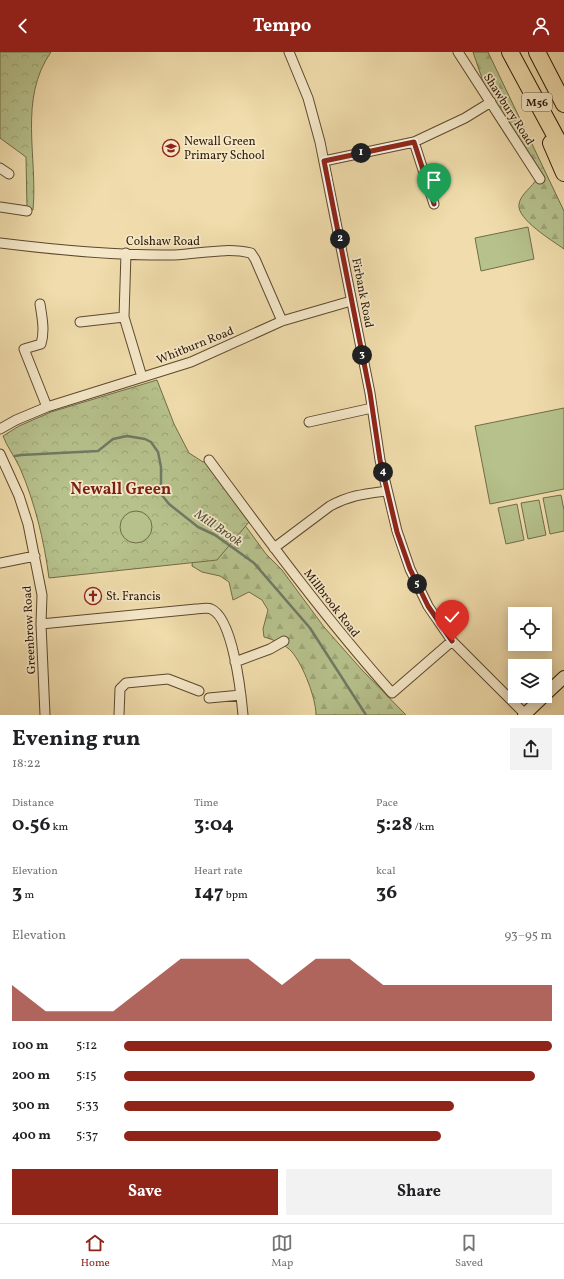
<!DOCTYPE html>
<html lang="en">
<head>
<meta charset="utf-8">
<style>
	:root { --surface:#fff; --page:#f2f2f2; --text:#202124; --muted:#757577; --line:#e0e0e0; --accent:#8f2418 }
	body { margin:0; font-family:Vollkorn,serif; background:var(--page); color:var(--text); height:100vh; display:flex; flex-direction:column; font-size:15px; white-space:nowrap }
	* { box-sizing:border-box; margin:0 }
	p { font-size:13px; color:var(--muted) }
	.icon { flex:none; width:22px; height:22px; fill:none; stroke:currentColor; stroke-width:2; stroke-linecap:round; stroke-linejoin:round }
	.map { position:relative; height:663px; overflow:hidden }
	.side { display:flex; flex-direction:column; background:var(--surface); flex:1 }
	.side>* { flex:none }
	.controls { position:absolute; left:508px; top:555px; display:grid; gap:8px }
	.controls a { display:grid; place-items:center; width:44px; height:44px; border-radius:0px; background:var(--surface); box-shadow:0 2px 10px #0003; font-size:20px }
	.pin { position:absolute; display:grid; place-items:center; width:34px; height:34px; color:#fff; margin:-41px -17px; border-radius:50% 50% 50% 0; rotate:-45deg; box-shadow:0 0 4px #0007 }
	.pin .icon { rotate:45deg }
	.km { position:absolute; width:20px; height:20px; margin:-10px; border-radius:50%; background:#222; color:#fff; font-size:11px; line-height:20px; text-align:center }
	.round { display:grid; place-items:center; flex:none; width:42px; height:42px; border-radius:0px; background:var(--page) }
	.head { display:flex; align-items:center; justify-content:space-between; height:68px; padding:0 12px }
	h1 { font-size:22px; font-weight:700; line-height:30px }
	.figures { display:grid; grid-template-columns:repeat(3,1fr); gap:6px; height:68px; padding:4px 12px }
	.figures div { display:grid; align-content:center }
	.figures b { font-size:20px; font-weight:700 }
	.figures small { font-size:11px; font-weight:400 }
	.figures p { font-size:11px }
	.chart { height:112px; padding:8px 12px }
	.chart p { display:flex; justify-content:space-between }
	.chart svg { width:100%; height:72px; margin-top:4px; fill:var(--accent); opacity:.7 }
	.action { display:flex; gap:8px; margin-top:auto; padding:8px 12px }
	.action a { flex:1; height:46px; border-radius:0px; background:var(--accent); color:#fff; font-size:16px; font-weight:700; line-height:46px; text-align:center }
	.action a+a { background:var(--page); color:var(--text) }
	ul { padding:0 12px; list-style:none; font-size:13px }
	li { display:grid; grid-template-columns:64px 48px 1fr; align-items:center; height:30px }
	li i { height:10px; border-radius:5px; background:var(--accent) }
	header { display:flex; justify-content:space-between; align-items:center; height:52px; padding:0 12px; background:var(--accent); color:#fff; font-size:18px; font-weight:700 }
	.dock { display:flex; justify-content:space-around; align-items:center; height:56px; border-top:1px solid var(--line); background:var(--surface); font-size:11px; color:var(--muted) }
	.dock a { display:grid; justify-items:center; gap:2px }
	.dock .on { color:var(--accent) }
	.map>svg:first-child { display:block }
	.forest { fill:url(#forest-firs); stroke:#716c48 }
	.park { fill:url(#park-crowns); stroke:#716c48 }
	.pitch { fill:#b6c18c; stroke:#716c48 }
	.lines { fill:none; stroke-linecap:round; stroke-linejoin:round }
	.stream { stroke:#6f7a64; stroke-width:2.5 }
	.street-casing { stroke:#5d492e; stroke-width:11 }
	.secondary-casing { stroke:#2c1804; stroke-width:14 }
	.highway-casing { stroke:#2c1804; stroke-width:18 }
	.street { stroke:#f5e8c9; stroke-width:9 }
	.secondary { stroke:#f5e8c9; stroke-width:12 }
	.highway { stroke:#f0dcac; stroke-width:16 }
	.route-casing { stroke:#fff; stroke-width:8 }
	.route { stroke:#8f2418; stroke-width:5 }
	.labels { text-anchor:middle; stroke-width:3.5; stroke-linejoin:round; paint-order:stroke }
	.shield { fill:#f5e8c9; stroke:#68563f; stroke-width:1 }
	.shield-label { font-size:11px; font-weight:bold; fill:#2c1804 }
	.street-label { font-size:12px; fill:#2c1804; stroke:#f5e8c9 }
	.poi-label { font-size:12px; fill:#2c1804; stroke:#f5e8c9; text-anchor:start }
	.water-label { font-size:13px; font-style:italic; fill:#53513c; stroke:#f5e8c9 }
	.district-label { font-size:16px; font-weight:bold; fill:#7a1f14; stroke:#f5e8c9 }
</style>
</head>
<body>
<header><svg class="icon" aria-label="back" viewBox="0 0 24 24"><path d="M15 5l-7 7 7 7"/></svg>Tempo<svg class="icon" aria-label="person" viewBox="0 0 24 24"><circle cx="12" cy="8" r="4"/><path d="M4 21q1-7 8-7t8 7"/></svg></header>
<div class="map">
<svg width="564" height="663" viewBox="0 0 564 663">
	<defs>
		<pattern id="forest-firs" width="22" height="20" patternUnits="userSpaceOnUse"><rect width="22" height="20" fill="#b6c18c"/><path d="M5 1l3.5 6h-7zM16 11l3.5 6h-7z" fill="#9da577"/></pattern>
		<pattern id="park-crowns" width="20" height="18" patternUnits="userSpaceOnUse"><rect width="20" height="18" fill="#b6c18c"/><path d="M2 6a3 3 0 1 1 6 0M12 15a3 3 0 1 1 6 0" fill="none" stroke="#9da577"/></pattern>
	</defs>
	<rect width="100%" height="100%" fill="#f0dcac"/>
	<filter id="stains"><feTurbulence type="fractalNoise" baseFrequency=".005" numOctaves="4"/><feColorMatrix values="0 0 0 0 .2 0 0 0 0 .09 0 0 0 0 .02 0 0 0 .5 -.17"/></filter>
	<radialGradient id="worn" r=".72"><stop offset=".6" stop-color="#630" stop-opacity="0"/><stop offset="1" stop-color="#630" stop-opacity=".3"/></radialGradient>
	<!-- forest -->
	<path class="forest" d="M473,0H488L564,159V197C553,189 516,167 519,152C521,141 533,135 537,126L486,38Z
		M226,452L247,476L266,502L282,518L324,575L362,618L406,663H316C316,646 303,613 292,600C285,592 274,588 264,585L263,577L268,558L262,548L249,540L233,548L229,530L220,524L202,520L192,514L193,501Z"/>
	<!-- park -->
	<path class="park" d="M0,0H51C18,47 38,105 33,158L27,157L26,105L0,86Z
		M157,328L174,372L189,401L203,410L205,409L249,470L217,508L49,526C44,488 35,451 20,416C15,405 7,395 3,384L19,374L51,360Z"/>
	<!-- pitch -->
	<path class="pitch" d="M528,175L534,207L481,219L475,186Z
		M564,356V437L490,452L475,374Z
		M561,443L564,458V479L550,482L543,446Z
		M539,448L546,483L528,487L521,451Z
		M517,452L524,488L506,492L498,456Z
		M120 475a16 16 0 1 1 32 0a16 16 0 1 1-32 0Z"/>
	<g class="lines">
		<!-- stream -->
		<path class="stream" d="M15,404L21,403L98,399L113,387L127,384L145,387L151,390L158,400L161,415V442L169,452L198,475L215,483L254,511L310,576L366,663"/>
		<!-- street casing -->
		<g class="street-casing">
			<path id="street" d="M289,0L308,46L320,90L370,341L380,408L397,479L410,517L428,554L452,589L525,662
				M458,0L540,127
				M414,90L434,152
				M324,109L414,90L465,66L491,50
				M0,116L9,122
				M0,155L27,159
				M0,191C57,198 116,204 174,203C200,202 226,195 251,201L255,207L282,269
				M126,201L124,265L142,325
				M40,252C42,265 45,279 41,292L24,297L47,355
				M80,270L124,265
				M309,370L372,356
				M0,377L16,368L47,355L191,310L282,269L351,249
				M0,402L19,444L28,472L42,543L41,572L45,663
				M209,408C268,488 326,567 392,641L452,589
				M274,496L330,454C351,443 364,442 387,439
				M0,511L35,504
				M41,572L196,557C200,557 207,555 211,557C233,566 241,641 243,663
				M235,610L270,597L284,589
				M209,646L241,643
				M119,663L120,637L126,631L168,627L199,639"/>
		</g>
		<!-- secondary casing -->
		<g class="secondary-casing">
			<path id="secondary" d="M545,643L564,625
				M524,663L544,644"/>
		</g>
		<!-- highway casing -->
		<g class="highway-casing">
			<path id="highway" d="M510,0L564,100
				M537,0L564,52
				M551,91L564,121"/>
		</g>
		<!-- street -->
		<use href="#street" class="street"/>
		<!-- secondary -->
		<use href="#secondary" class="secondary"/>
		<!-- highway -->
		<use href="#highway" class="highway"/>
	</g>
	<g class="lines">
		<!-- route casing -->
		<g class="route-casing">
			<path id="route" d="M434,152L414,90L324,109L370,341L380,408L397,480L410,517L428,554L452,589"/>
		</g>
		<!-- route -->
		<use href="#route" class="route"/>
	</g>
	<!-- icons -->
	<defs>
		<g id="school-ring" transform="scale(0.9)"><circle r="9.5" fill="#f5e8c9" stroke="#8f2418" stroke-width="1.5"/><path d="M0-5L7-2L0 1L-7-2ZM-4 1L0 2.5L4 1V4Q0 6-4 4Z" fill="#8f2418"/></g>
		<g id="church-ring" transform="scale(0.9)"><circle r="9.5" fill="#f5e8c9" stroke="#8f2418" stroke-width="1.5"/><path d="M-1.2-6h2.4v3.5h3.3v2.4h-3.3V6h-2.4V-.1h-3.3v-2.4h3.3Z" fill="#8f2418"/></g>
	</defs>
	<g fill-rule="evenodd">
		<use href="#school-ring" x="171" y="96"/>
		<use href="#church-ring" x="93" y="544"/>
	</g>
	<g class="labels">
		<!-- shield labels -->
		<rect class="shield" x="522" y="41" width="30" height="18" rx="3"/>
		<g class="shield-label">
			<text x="537" y="54">M56</text>
		</g>
		<!-- street labels -->
		<g class="street-label">
			<text transform="translate(509 57) rotate(57)" y="4">Shawbury Road</text>
			<text x="163" y="193">Colshaw Road</text>
			<text transform="translate(363 241) rotate(79)" y="4">Firbank Road</text>
			<text transform="translate(195 293) rotate(-22)" y="4">Whitburn Road</text>
			<text transform="translate(332 551) rotate(52)" y="4">Millbrook Road</text>
			<text transform="translate(29 578) rotate(-93)" y="4">Greenbrow Road</text>
		</g>
		<!-- poi labels -->
		<g class="poi-label">
			<text x="184" y="93">Newall Green<tspan x="184" dy="14">Primary School</tspan></text>
			<text x="106" y="548">St. Francis</text>
		</g>
		<!-- water labels -->
		<g class="water-label">
			<text transform="translate(219 475) rotate(34)" y="5">Mill Brook</text>
		</g>
		<!-- district labels -->
		<g class="district-label">
			<text x="121" y="442">Newall Green</text>
		</g>
	</g>
	<rect width="100%" height="100%" filter="url(#stains)"/>
	<rect width="100%" height="100%" fill="url(#worn)"/>
</svg>
<div class="controls">
<a><svg class="icon" aria-label="locate" viewBox="0 0 24 24"><circle cx="12" cy="12" r="6"/><path d="M12 2v4M12 18v4M2 12h4M18 12h4"/></svg></a>
<a><svg class="icon" aria-label="layers" viewBox="0 0 24 24"><path d="M12 4l9 5-9 5-9-5zM3 14l9 5 9-5"/></svg></a>
</div>
<div class="pin" style="left:434px;top:152px;background:#1e9e55"><svg class="icon" aria-label="arrive" viewBox="0 0 24 24"><path d="M6 21V4h12l-3 4 3 4H6"/></svg></div>
<div class="pin" style="left:452px;top:589px;background:#d93025"><svg class="icon" aria-label="check" viewBox="0 0 24 24"><path d="M5 12l5 5 9-10"/></svg></div>
<b class="km" style="left:361px;top:101px">1</b>
<b class="km" style="left:340px;top:187px">2</b>
<b class="km" style="left:362px;top:303px">3</b>
<b class="km" style="left:383px;top:420px">4</b>
<b class="km" style="left:417px;top:532px">5</b>
</div>
<section class="side">
<div class="head"><div><h1>Evening run</h1><p>18:22</p></div><a class="round"><svg class="icon" aria-label="share" viewBox="0 0 24 24"><path d="M12 15V3M7 8l5-5 5 5M5 13v7h14v-7"/></svg></a></div>
<div class="figures">
<div><p>Distance</p><b>0.56<small> km</small></b></div>
<div><p>Time</p><b>3:04</b></div>
<div><p>Pace</p><b>5:28<small> /km</small></b></div>
</div>
<div class="figures">
<div><p>Elevation</p><b>3<small> m</small></b></div>
<div><p>Heart rate</p><b>147<small> bpm</small></b></div>
<div><p>kcal</p><b>36</b></div>
</div>
<div class="chart"><p><span>Elevation</span>93–95 m</p>
<svg viewBox="0 0 160 44" preserveAspectRatio="none"><path d="M0 44V22L10 38L20 38L30 38L40 22L50 6L60 6L70 6L80 22L90 6L100 6L110 22L120 22L130 22L140 22L150 22L160 22V44z"/></svg>
</div>
<ul>
<li><b>100 m</b>5:12<i style="width:100%"></i></li>
<li><b>200 m</b>5:15<i style="width:96%"></i></li>
<li><b>300 m</b>5:33<i style="width:77%"></i></li>
<li><b>400 m</b>5:37<i style="width:74%"></i></li>
</ul>
<div class="action"><a>Save</a><a>Share</a></div>
</section>
<nav class="dock">
<a class="on"><svg class="icon" aria-label="home" viewBox="0 0 24 24"><path d="M3 11l9-7 9 7M6 9v11h12V9"/></svg>Home</a>
<a><svg class="icon" aria-label="map" viewBox="0 0 24 24"><path d="M3 6l6-2 6 2 6-2v14l-6 2-6-2-6 2zM9 4v14M15 6v14"/></svg>Map</a>
<a><svg class="icon" aria-label="saved" viewBox="0 0 24 24"><path d="M7 4h10v16l-5-4-5 4z"/></svg>Saved</a>
</nav>
</body>
</html>
